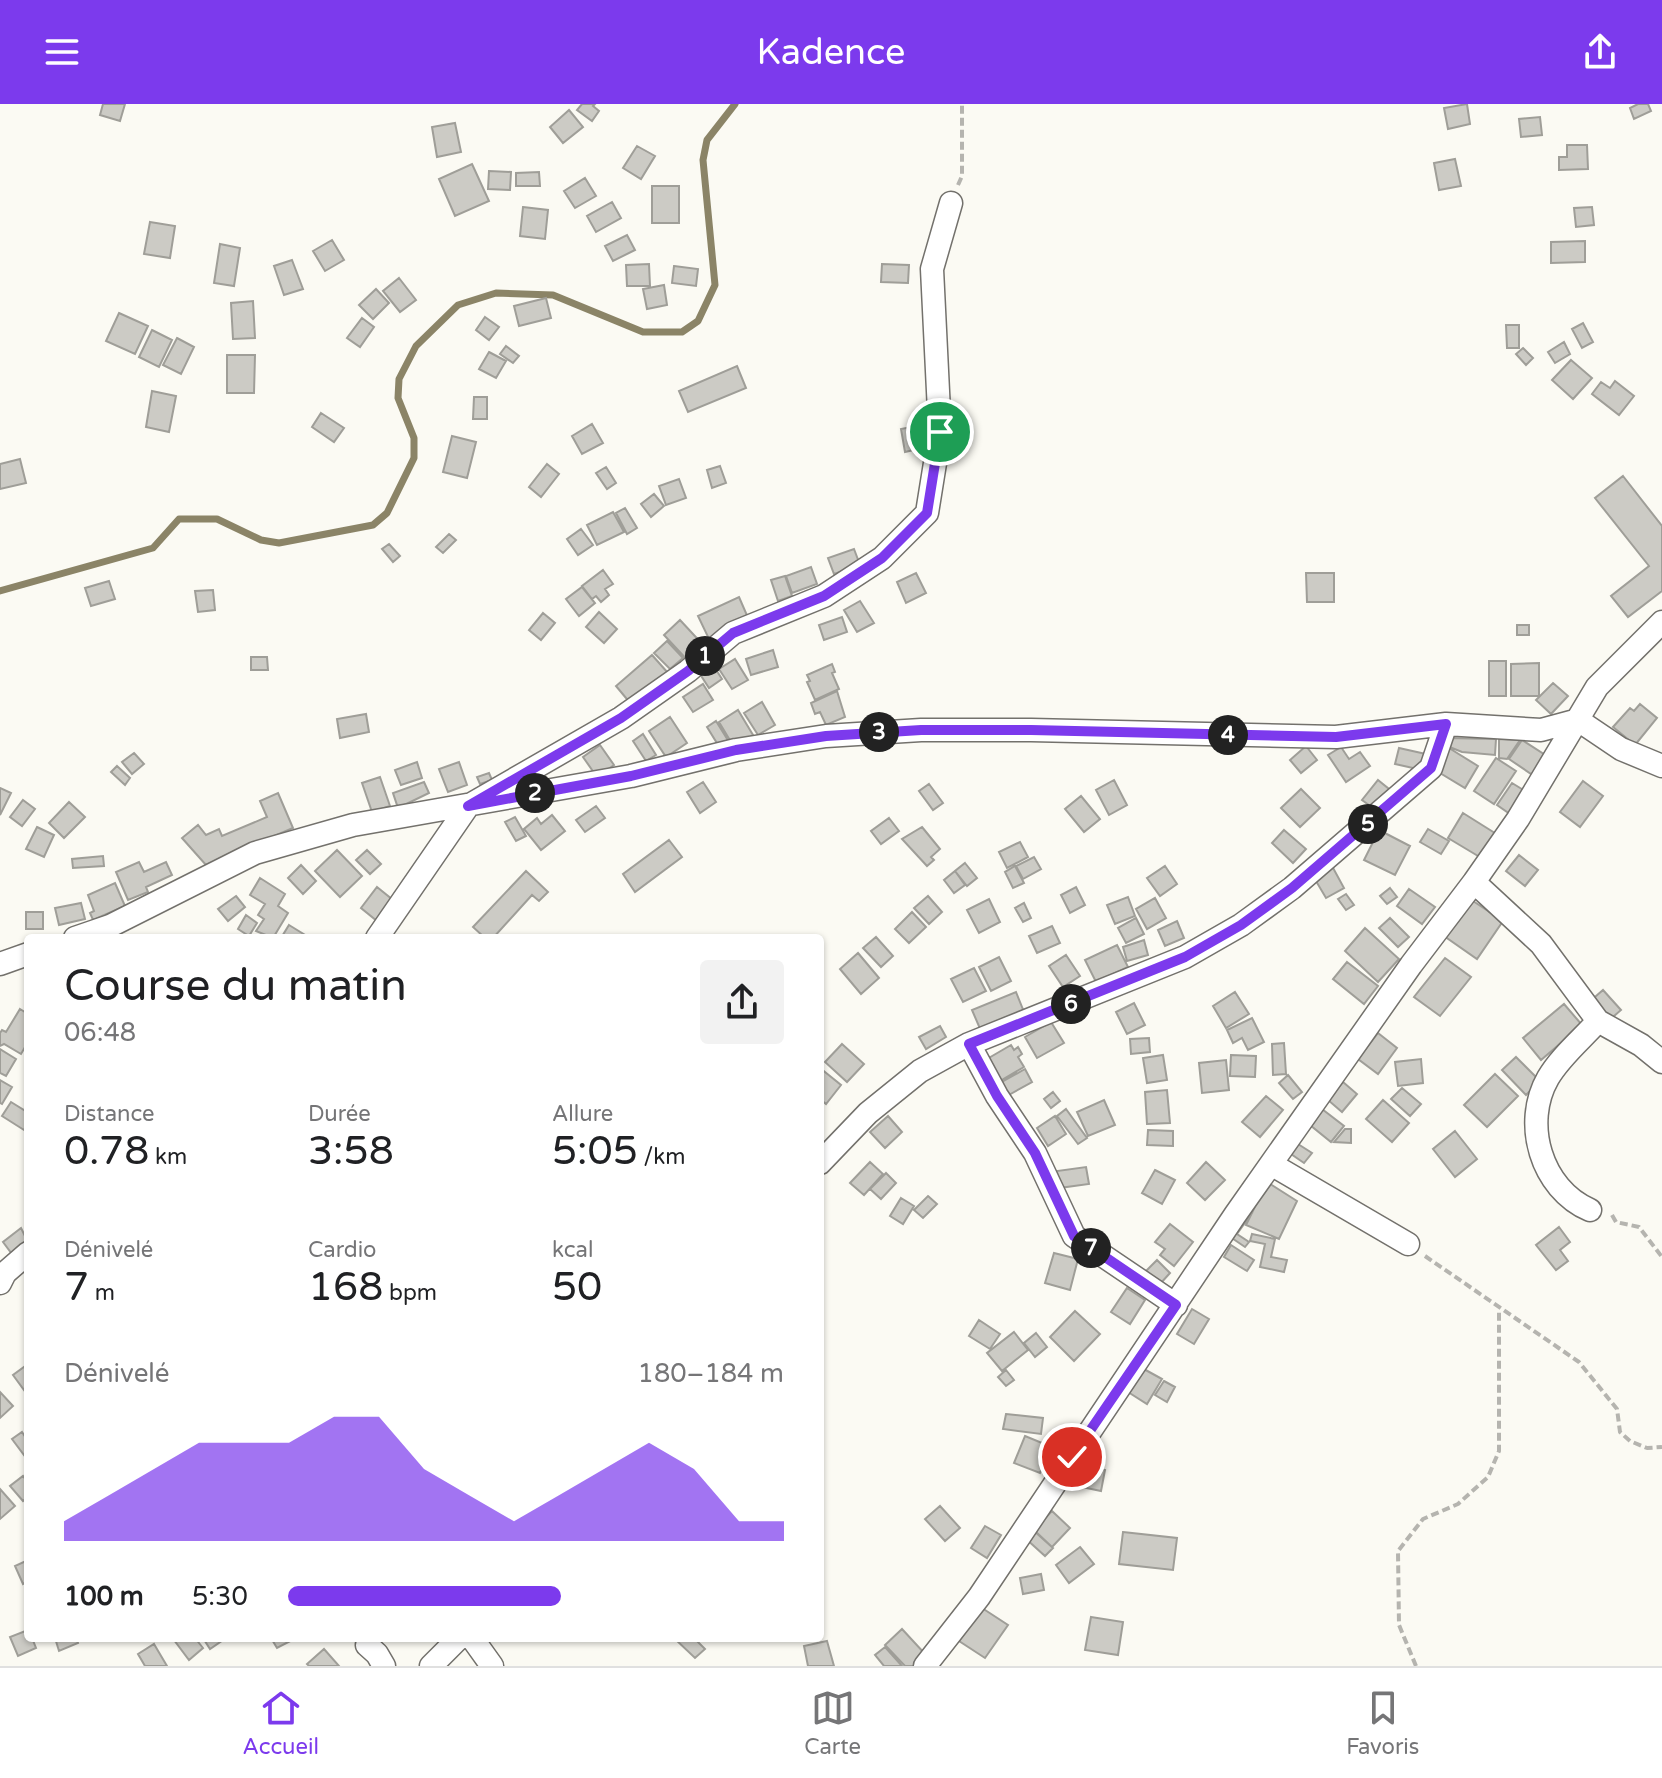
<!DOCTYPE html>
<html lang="fr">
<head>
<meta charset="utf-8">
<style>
	:root { --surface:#fff; --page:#f2f2f2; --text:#202124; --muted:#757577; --line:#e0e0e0; --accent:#7c3aed }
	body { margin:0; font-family:"Varela Round",sans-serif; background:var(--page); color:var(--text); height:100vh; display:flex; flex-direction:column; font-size:30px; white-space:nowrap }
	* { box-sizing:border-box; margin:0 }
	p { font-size:26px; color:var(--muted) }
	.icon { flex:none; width:44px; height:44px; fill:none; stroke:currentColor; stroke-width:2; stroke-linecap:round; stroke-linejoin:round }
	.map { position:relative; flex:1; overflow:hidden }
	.panel { position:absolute; left:24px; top:830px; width:800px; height:708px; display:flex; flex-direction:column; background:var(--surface); border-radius:8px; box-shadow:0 2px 6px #0004 }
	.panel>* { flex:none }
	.pin { position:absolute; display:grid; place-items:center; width:68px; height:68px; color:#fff; margin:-34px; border:4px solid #fff; border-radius:50%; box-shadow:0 2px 8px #0007 }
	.km { position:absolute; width:40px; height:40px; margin:-20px; border-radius:50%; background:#222; color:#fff; font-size:22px; line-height:40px; text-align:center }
	.round { display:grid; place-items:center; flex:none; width:84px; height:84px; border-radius:8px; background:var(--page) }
	.head { display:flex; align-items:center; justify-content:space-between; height:136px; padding:0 40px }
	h1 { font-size:44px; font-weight:600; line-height:60px }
	.figures { display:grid; grid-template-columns:repeat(3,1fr); gap:12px; height:136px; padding:8px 40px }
	.figures div { display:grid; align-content:center }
	.figures b { font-size:40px; font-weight:600 }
	.figures small { font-size:22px; font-weight:400 }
	.figures p { font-size:22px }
	.chart { height:224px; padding:16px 40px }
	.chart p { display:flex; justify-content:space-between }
	.chart svg { width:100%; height:144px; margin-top:8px; fill:var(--accent); opacity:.7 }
	ul { padding:0 40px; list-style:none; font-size:26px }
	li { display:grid; grid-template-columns:128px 96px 1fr; align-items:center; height:60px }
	li i { height:20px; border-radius:10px; background:var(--accent) }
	header { display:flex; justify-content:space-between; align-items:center; height:104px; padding:0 40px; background:var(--accent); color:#fff; font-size:36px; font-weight:600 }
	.menu { display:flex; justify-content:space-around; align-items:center; height:112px; border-top:2px solid var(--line); background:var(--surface); font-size:22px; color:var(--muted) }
	.menu a { display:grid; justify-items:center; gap:4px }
	.menu .selected { color:var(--accent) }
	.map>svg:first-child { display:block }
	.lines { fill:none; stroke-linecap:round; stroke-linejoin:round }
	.stream { stroke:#8b8467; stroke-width:7 }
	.building { fill:#cccbc5; stroke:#9f9e98; stroke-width:2 }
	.street-casing { stroke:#73716c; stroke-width:25 }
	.path { stroke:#b5b4af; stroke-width:4; stroke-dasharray:8 4; stroke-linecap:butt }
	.street { stroke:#fff; stroke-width:22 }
	.route-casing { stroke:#fff; stroke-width:16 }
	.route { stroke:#7c3aed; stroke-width:10 }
</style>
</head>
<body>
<header><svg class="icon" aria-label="menu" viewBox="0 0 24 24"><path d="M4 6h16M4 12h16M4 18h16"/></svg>Kadence<svg class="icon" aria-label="share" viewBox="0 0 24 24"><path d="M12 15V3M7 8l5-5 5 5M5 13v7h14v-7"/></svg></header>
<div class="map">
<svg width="1662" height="1562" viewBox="0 0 1662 1562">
	<rect width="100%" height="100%" fill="#fbfaf3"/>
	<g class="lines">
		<!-- stream -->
		<path class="stream" d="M0,487L153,444L179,415H217L261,436L279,439L373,421L387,409L414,354V334L398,294L399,275L416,242L458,201L496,189L553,191L643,228H682L698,217L715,181L703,56L707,36L735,0"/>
	</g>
	<!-- building -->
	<path class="building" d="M103,0H125L120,17L100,11Z
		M582,0H595L593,2L599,7L592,17L577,6Z
		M1467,0L1470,20L1448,25L1444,4Z
		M1638,0H1648L1651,7L1634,15L1630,4Z
		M569,6L583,23L563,39L550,23Z
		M1540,13L1542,31L1521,33L1519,15Z
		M455,19L461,48L437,53L432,23Z
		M1567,41H1587L1588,65L1559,66V53H1567Z
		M637,42L655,52L641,75L623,64Z
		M1455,55L1461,82L1439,86L1434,59Z
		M472,60L489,97L455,112L439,75Z
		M489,67L511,68L510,86L488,85Z
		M539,68L540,82H516V69Z
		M585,74L596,92L575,104L564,87Z
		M652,82H679V119H652Z
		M612,98L621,114L596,128L587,112Z
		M523,103L548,106L545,135L520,132Z
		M1592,103L1594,121L1576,123L1574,104Z
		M150,118L175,122L170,154L144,150Z
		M627,131L635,146L613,157L605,142Z
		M332,136L344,156L325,167L313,147Z
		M1585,137V158L1551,159V138Z
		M220,140L240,144L234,182L214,179Z
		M292,156L303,185L284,191L274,162Z
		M649,160L650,182H627L626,161Z
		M882,160L909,161L908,179L881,178Z
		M674,162L698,165L696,182L672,179Z
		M399,174L416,196L400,208L383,187Z
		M664,181L667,201L647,205L643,185Z
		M376,185L389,199L373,215L359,201Z
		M546,194L551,214L519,222L514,202Z
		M253,197L255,234L233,235L231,199Z
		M119,209L148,222L135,250L106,237Z
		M485,213L499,223L489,236L476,226Z
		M362,214L374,223L360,243L347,234Z
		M1583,219L1593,238L1582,244L1572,225Z
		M1506,221H1519V244H1507Z
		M152,226L172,236L159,263L139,253Z
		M177,234L194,243L181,270L163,261Z
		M1564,238L1570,250L1555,259L1548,248Z
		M506,242L519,252L513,259L500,250Z
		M1523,244L1533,254L1526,261L1516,250Z
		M489,248L506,257L496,274L479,265Z
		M227,251H255L254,289H227Z
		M1571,256L1592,274L1573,295L1552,276Z
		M737,262L746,284L688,308L679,287Z
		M1615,277L1634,292L1619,311L1592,290L1601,278L1610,284Z
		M152,287L176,292L169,328L146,323Z
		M474,293H487V315H473Z
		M321,309L344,324L334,338L312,323Z
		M592,320L603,339L582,350L572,332Z
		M927,320L931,342L905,348L901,325Z
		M452,332L476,338L467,374L443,368Z
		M20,355L26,379L0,385V360Z
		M547,360L559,370L541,393L529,383Z
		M720,362L726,379L712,384L707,366Z
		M606,363L616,379L607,385L596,369Z
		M1623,372L1662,422V487L1628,513L1611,492L1649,462L1595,394Z
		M679,375L686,394L666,401L659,382Z
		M654,390L664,402L651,413L641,400Z
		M625,404L637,424L627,430L616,409Z
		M613,408L624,428L597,441L587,421Z
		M581,425L593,441L578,451L567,435Z
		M449,430L456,436L443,449L436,443Z
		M389,440L400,452L393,458L382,445Z
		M854,445L860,461L834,470L828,454Z
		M811,463L817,480L792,489L786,472Z
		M603,466L613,480L605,485L609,491L601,498L596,492L592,495L582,482Z
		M916,469L926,489L906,499L897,478Z
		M1306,469H1334V498H1307Z
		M785,472L792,492L778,497L771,476Z
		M109,477L115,495L91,502L85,484Z
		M582,483L595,499L579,512L566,495Z
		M213,486L215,506L198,508L195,487Z
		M739,493L749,516L709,535L698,512Z
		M860,497L874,519L857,528L844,506Z
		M599,508L617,525L604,539L586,523Z
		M543,509L555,519L541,536L529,526Z
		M842,513L847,528L824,536L819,521Z
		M680,516L706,544L690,559L664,531Z
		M1517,521H1529V531H1517Z
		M667,537L683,554L670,565L654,549Z
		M773,546L778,563L751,571L746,555Z
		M652,551L668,569L631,600L616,582Z
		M251,553H267L268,566H251Z
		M735,555L748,576L732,585L719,565Z
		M1489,557H1506V592H1489Z
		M711,558L722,575L709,584L698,567Z
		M1539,559V592H1511V560Z
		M832,560L835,568L832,569L839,585L815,596L807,578L810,577L807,571Z
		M1553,579L1568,592L1551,610L1536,596Z
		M703,580L713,596L693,608L683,593Z
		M837,587L845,613L826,621L820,608L815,610L811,599Z
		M762,598L775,621L758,631L744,609Z
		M1640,600L1657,614L1635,641L1613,623L1630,604L1634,607Z
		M738,606L753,631L734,643L719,618Z
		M366,610L369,628L340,634L337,615Z
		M670,613L687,639L666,653L649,627Z
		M716,617L729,638L720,644L707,623Z
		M643,630L656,651L646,657L633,637Z
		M1446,634L1496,635L1495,651L1462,648L1447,642Z
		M1499,635L1520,636L1507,655L1499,654Z
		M1522,636L1550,654L1537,674L1509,655Z
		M600,641L614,661L597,673L583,653Z
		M1306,642L1317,656L1301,669L1290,656Z
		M1341,643L1349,655L1360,648L1370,662L1346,678L1328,651Z
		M1399,644L1426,650L1422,666L1395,660Z
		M1449,644L1478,662L1465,684L1435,666Z
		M134,649L144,660L132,670L122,658Z
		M1496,654L1516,667L1494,700L1474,687Z
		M417,658L422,674L401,681L395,666Z
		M459,658L467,681L448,688L439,665Z
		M117,662L130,674L125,681L111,668Z
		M489,669L492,676L480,680L477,673Z
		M380,673L390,702L372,708L362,679Z
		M1114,676L1127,701L1109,711L1096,686Z
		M1378,676L1389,685L1373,704L1362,696Z
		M1583,677L1603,692L1580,723L1560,708Z
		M424,678L429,689L398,704L393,689Z
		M703,678L716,698L700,709L687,688Z
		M1512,679L1525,687L1510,710L1497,701Z
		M929,680L943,699L933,706L919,687Z
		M0,684L11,689L0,711Z
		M1301,685L1320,704L1300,723L1281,704Z
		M278,689L293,724L206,761L182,734L198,721L206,731L219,725L222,732L267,713L260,697Z
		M1081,692L1100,715L1084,728L1065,705Z
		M23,696L35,705L22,722L10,713Z
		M69,698L85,713L64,734L49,719Z
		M596,702L605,714L585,728L576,716Z
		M1463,709L1498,731L1483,755L1448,734Z
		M552,711L565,727L541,746L524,725L537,714L541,720Z
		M515,713L526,732L516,737L505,718Z
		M889,714L899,727L881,740L871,727Z
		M37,723L54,731L44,753L26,745Z
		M922,723L940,745L931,753L934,756L927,762L902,735Z
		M1428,725L1449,737L1441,750L1420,738Z
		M1284,726L1306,745L1293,759L1272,739Z
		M1379,726L1410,742L1395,771L1364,756Z
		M669,736L682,753L635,788L623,770Z
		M1020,738L1028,753L1007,764L999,748Z
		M337,746L362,772L340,793L315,767Z
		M367,746L381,760L370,770L356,756Z
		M1519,751L1538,766L1525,782L1506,767Z
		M103,752L104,762L73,764L72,755Z
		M1034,753L1041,765L1023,775L1016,762Z
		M139,758L144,768L166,758L172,771L146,783L148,788L128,796L116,768Z
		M965,759L977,774L967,782L955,767Z
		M301,761L316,777L303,790L288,774Z
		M1015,762L1024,779L1013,784L1005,768Z
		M1165,762L1177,780L1160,792L1147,774Z
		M1332,762L1344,784L1326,794L1313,772Z
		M526,767L548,788L539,797L532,791L493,834H485L473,823Z
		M955,767L965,781L954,789L944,776Z
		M260,774L285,790L278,802L288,809L273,834L256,827L264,815L258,811L265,800L250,791Z
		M115,779L125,802L93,816L90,809L94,807L88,791Z
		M377,783L393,796L377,817L361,804Z
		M1076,783L1085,801L1070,809L1061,791Z
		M1390,784L1397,793L1387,800L1380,792Z
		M1409,785L1435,803L1422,820L1397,802Z
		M1346,790L1354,801L1346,806L1338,795Z
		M236,792L245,803L228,817L218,805Z
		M928,792L942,808L929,820L914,804Z
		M1128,793L1135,812L1115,820L1107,801Z
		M1155,794L1166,814L1147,825L1136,805Z
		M989,795L1000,818L979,829L967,806Z
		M1470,795L1503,817L1477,855L1444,832Z
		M81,799L85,815L59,821L55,804Z
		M1024,799L1031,814L1023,818L1015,804Z
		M26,808H43V825H26Z
		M912,808L926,823L909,839L895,825Z
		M246,811L257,819L249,832L238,825Z
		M1136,814L1144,830L1126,839L1118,824Z
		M1390,814L1409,833L1398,843L1379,824Z
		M1177,817L1184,834L1165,842L1158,826Z
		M289,821L310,834H281Z
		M1052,822L1060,839L1037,849L1029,832Z
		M1365,824L1399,855L1378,878L1345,847Z
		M876,833L893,852L881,863L863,844Z
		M1144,836L1148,851L1127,857L1123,843Z
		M1117,841L1128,863L1096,878L1085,856Z
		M858,849L879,874L861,890L840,865Z
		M1066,851L1080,872L1063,883L1049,862Z
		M999,853L1011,877L991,887L979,863Z
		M1445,854L1471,873L1440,912L1414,893Z
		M1347,858L1378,882L1364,900L1333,875Z
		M974,864L986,887L963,898L951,875Z
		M1603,886L1621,906L1606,919L1588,899Z
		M1016,888L1024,908L981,927L972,906Z
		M1235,888L1249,910L1226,924L1213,902Z
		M1134,899L1145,921L1127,930L1116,908Z
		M1564,900L1582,921L1541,956L1523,934Z
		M20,905L28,910V938L21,950L4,940L0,942V929L2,926L6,928Z
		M1252,914L1264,938L1248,946L1242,934L1233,939L1227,926Z
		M1051,918L1064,939L1037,954L1025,933Z
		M940,922L946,933L926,945L919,933Z
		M1378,929L1397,944L1378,970L1358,955Z
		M1149,934L1150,948L1131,950L1130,935Z
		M1284,939L1286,970L1273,971L1272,940Z
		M842,940L864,960L847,978L825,958Z
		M1011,941L1014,946L1018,943L1022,950L1018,953L1024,963L1000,977L987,955Z
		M0,945L16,955L6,972L0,969Z
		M1163,951L1167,976L1147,979L1143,954Z
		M1231,951L1256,952L1255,973L1230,972Z
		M1516,953L1540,977L1526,991L1502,966Z
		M1421,955L1423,979L1398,982L1395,958Z
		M1226,956L1229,986L1202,989L1199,959Z
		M820,964L841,981L826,1000L820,995Z
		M1025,965L1032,978L1007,992L1000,979Z
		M1495,970L1518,992L1487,1023L1464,1001Z
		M1288,971L1302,988L1293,995L1279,979Z
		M0,976L12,983L2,1000L0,999Z
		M1343,978L1357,990L1342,1008L1328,996Z
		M1402,984L1421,1000L1410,1012L1391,995Z
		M1167,986L1170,1019L1147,1020L1145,988Z
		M1053,988L1060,997L1051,1004L1044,995Z
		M1266,992L1283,1006L1260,1033L1242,1018Z
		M1104,996L1115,1021L1088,1032L1077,1008Z
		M1383,996L1409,1019L1392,1038L1366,1015Z
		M11,998L24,1006L28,1003V1020L24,1026L2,1012Z
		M1066,1005L1087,1034L1078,1040L1057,1012Z
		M1322,1005L1344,1022L1331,1038L1310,1021Z
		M888,1012L902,1028L885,1044L870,1028Z
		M1055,1012L1066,1030L1048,1042L1037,1024Z
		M1345,1025H1351V1039L1334,1038Z
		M1148,1026L1173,1027V1042L1147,1041Z
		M1455,1027L1477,1055L1455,1073L1433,1045Z
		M1298,1040L1312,1049L1304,1059L1291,1050Z
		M870,1058L883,1070L864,1091L850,1079Z
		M1206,1058L1225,1076L1205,1096L1187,1079Z
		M1086,1063L1089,1080L1059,1084L1057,1067Z
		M1155,1066L1175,1076L1162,1100L1142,1089Z
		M886,1069L896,1079L881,1095L870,1085Z
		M1267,1078L1297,1097L1279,1135L1246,1121Z
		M928,1092L937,1100L923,1114L914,1106Z
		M901,1094L914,1102L903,1120L890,1112Z
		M1245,1104L1252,1109L1237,1130L1249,1138L1245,1143L1226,1130Z
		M1170,1120L1193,1138L1174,1162L1160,1151L1165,1145L1155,1138Z
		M1559,1123L1570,1138L1560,1146L1568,1157L1556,1166L1536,1141Z
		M21,1124L28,1138L12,1150L3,1138Z
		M1252,1130L1275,1135L1271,1153L1287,1156L1284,1168L1260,1163L1265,1140L1250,1137Z
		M1231,1141L1254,1156L1247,1167L1224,1153Z
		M1054,1149L1078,1155L1070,1186L1045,1179Z
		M1157,1156L1170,1169L1160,1180L1146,1167Z
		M1127,1184L1145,1196L1130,1220L1111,1208Z
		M1192,1205L1209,1215L1194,1240L1177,1230Z
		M1075,1207L1100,1230L1074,1257L1050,1233Z
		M979,1216L1000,1230L990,1245L969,1232Z
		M1014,1228L1028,1246L1002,1267L987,1249Z
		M1036,1229L1047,1243L1035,1253L1024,1239Z
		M28,1260V1283L24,1286L13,1271Z
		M1142,1264L1162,1275L1147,1300L1128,1288Z
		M1006,1266L1014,1276L1006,1282L998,1273Z
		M1164,1277L1175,1283L1167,1298L1155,1291Z
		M0,1288L13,1302L0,1314Z
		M1006,1310L1043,1314L1041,1330L1003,1325Z
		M22,1328L28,1337V1348L24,1351L12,1335Z
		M1025,1332L1047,1341L1043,1351L1047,1353L1040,1369L1014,1359Z
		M1081,1361L1105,1366L1101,1387L1077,1382Z
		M23,1372L28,1378V1393L23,1397L10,1382Z
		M0,1385L15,1402L0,1415Z
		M940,1402L960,1424L945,1437L925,1415Z
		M1052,1407L1070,1424L1052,1443L1034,1426Z
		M985,1422L1001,1431L987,1454L971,1444Z
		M1033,1426L1053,1444L1045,1452L1025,1434Z
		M1123,1428L1177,1434L1173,1466L1119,1460Z
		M1080,1443L1094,1460L1069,1479L1056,1461Z
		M28,1456V1477L23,1480L15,1462Z
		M1041,1470L1044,1486L1023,1490L1020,1474Z
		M982,1504L1008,1521L985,1554L959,1537Z
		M1091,1513L1123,1518L1118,1551L1085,1546Z
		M902,1525L926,1551L915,1562H905L885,1541Z
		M28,1526V1534H32L36,1544L18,1552L10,1533Z
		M55,1534H76L78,1539L59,1547Z
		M177,1534H195L203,1544L189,1556L174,1536Z
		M203,1534H226L210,1545Z
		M271,1534H296L277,1544Z
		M674,1534H694L705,1545L695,1554Z
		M827,1537L834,1562H808L804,1542Z
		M154,1540L167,1562H145L138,1550Z
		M885,1543L902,1562H884L875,1551Z
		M324,1545L339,1562H309L307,1560Z"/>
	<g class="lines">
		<!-- street casing -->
		<g class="street-casing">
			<path id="street" d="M1474,778L1541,840L1598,917L1641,941L1662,958
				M75,834L110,822L255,749L353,721L631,672L736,646L826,632L921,626H1031L1336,633L1446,620L1541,626L1578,616L1621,645L1662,662
				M377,834L468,702L621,614L688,567L733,529L824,492L882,454L927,409L940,328L932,165L951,99
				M0,860L28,850
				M969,940L997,992L1035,1049L1074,1132L1176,1201
				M820,1059L868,1009L920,967L969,940L1185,853L1241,821L1292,784L1431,664L1446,620
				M1271,1060L1408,1140
				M1590,1106C1541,1085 1522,1019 1548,974C1560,953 1582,935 1598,917
				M0,1179L5,1169L28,1149
				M472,1534L492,1562
				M367,1541L377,1550L384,1562
				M431,1562L459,1534
				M925,1562L979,1493L1235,1111L1411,861L1474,778L1518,715L1597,583L1662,518"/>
		</g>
		<!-- path -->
		<path class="path" d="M958,81L962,72V0
			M1612,1111L1616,1118L1639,1123L1662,1153
			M1425,1152L1579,1258L1617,1305L1620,1328L1630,1337L1647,1344L1662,1343
			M1416,1562L1399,1521L1398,1447L1423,1415L1458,1400L1488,1373L1499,1347V1205"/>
		<!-- street -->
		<use href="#street" class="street"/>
	</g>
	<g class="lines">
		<!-- route casing -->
		<g class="route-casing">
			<path id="route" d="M940,328L927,409L882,454L824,492L733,529L688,567L621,614L468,702L631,672L736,646L826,632L921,626H1031L1336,633L1446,620L1431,664L1292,784L1241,821L1185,853L969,940L997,992L1035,1049L1074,1132L1176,1201L1072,1353"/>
		</g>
		<!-- route -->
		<use href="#route" class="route"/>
	</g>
</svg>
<div class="pin" style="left:940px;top:328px;background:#1e9e55"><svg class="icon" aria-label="arrive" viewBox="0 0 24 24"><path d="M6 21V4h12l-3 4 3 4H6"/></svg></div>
<div class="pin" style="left:1072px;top:1353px;background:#d93025"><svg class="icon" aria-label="check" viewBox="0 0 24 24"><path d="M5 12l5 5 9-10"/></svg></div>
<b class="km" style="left:705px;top:552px">1</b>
<b class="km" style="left:535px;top:689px">2</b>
<b class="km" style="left:879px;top:628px">3</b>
<b class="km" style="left:1228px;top:631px">4</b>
<b class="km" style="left:1368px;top:720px">5</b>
<b class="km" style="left:1071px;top:900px">6</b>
<b class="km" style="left:1091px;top:1144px">7</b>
<section class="panel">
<div class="head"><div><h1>Course du matin</h1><p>06:48</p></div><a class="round"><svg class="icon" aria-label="share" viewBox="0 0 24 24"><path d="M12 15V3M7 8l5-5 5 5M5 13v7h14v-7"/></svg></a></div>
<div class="figures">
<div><p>Distance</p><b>0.78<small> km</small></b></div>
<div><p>Durée</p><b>3:58</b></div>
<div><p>Allure</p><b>5:05<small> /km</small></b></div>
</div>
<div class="figures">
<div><p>Dénivelé</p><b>7<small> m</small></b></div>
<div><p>Cardio</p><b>168<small> bpm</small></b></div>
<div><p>kcal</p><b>50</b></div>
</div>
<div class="chart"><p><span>Dénivelé</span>180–184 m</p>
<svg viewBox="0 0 160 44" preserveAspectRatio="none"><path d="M0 44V38L10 30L20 22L30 14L40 14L50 14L60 6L70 6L80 22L90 30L100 38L110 30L120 22L130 14L140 22L150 38L160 38V44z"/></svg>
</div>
<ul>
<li><b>100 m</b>5:30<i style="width:55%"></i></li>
</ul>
</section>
</div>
<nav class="menu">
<a class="selected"><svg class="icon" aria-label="home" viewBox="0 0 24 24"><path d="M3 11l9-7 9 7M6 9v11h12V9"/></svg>Accueil</a>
<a><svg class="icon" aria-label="map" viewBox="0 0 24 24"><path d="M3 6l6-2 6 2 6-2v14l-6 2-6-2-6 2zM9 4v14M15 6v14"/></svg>Carte</a>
<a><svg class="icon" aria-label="saved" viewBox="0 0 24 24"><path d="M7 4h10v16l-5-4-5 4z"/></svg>Favoris</a>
</nav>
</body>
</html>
